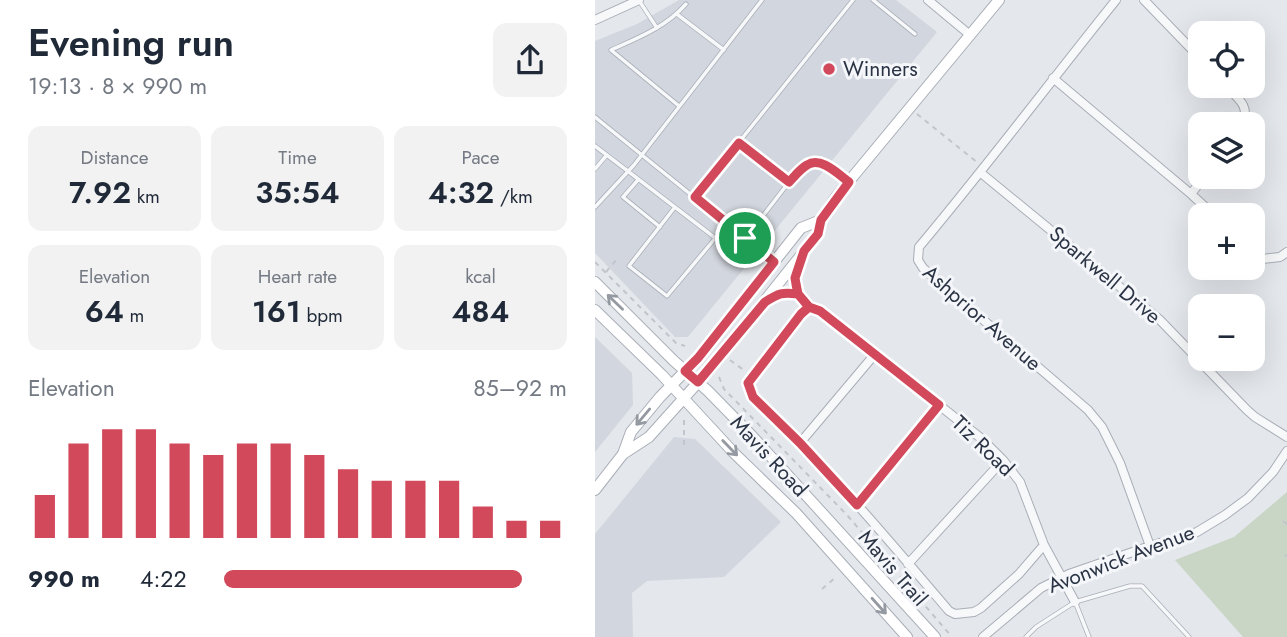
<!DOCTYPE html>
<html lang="en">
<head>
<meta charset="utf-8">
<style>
	:root { --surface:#fff; --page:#f2f2f3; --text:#1f2937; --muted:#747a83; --accent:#d1495b }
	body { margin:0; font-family:Jost,sans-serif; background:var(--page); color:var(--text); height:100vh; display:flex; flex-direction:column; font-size:26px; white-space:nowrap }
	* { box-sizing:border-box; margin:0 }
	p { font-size:23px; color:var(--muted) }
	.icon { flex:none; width:38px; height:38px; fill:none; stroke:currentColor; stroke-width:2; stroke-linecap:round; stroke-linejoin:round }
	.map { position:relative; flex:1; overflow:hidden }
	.panel { display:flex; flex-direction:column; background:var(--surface); width:595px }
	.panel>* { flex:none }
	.fabs { position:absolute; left:593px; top:21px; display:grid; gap:14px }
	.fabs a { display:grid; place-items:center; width:77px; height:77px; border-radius:14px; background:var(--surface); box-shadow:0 7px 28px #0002; font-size:35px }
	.pin { position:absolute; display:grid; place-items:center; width:60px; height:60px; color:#fff; margin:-30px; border:4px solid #fff; border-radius:50%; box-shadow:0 2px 7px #0007 }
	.round { display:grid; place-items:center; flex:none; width:74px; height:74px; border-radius:14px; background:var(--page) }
	.head { display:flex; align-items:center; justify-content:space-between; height:119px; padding:0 28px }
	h1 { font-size:38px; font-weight:600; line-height:52px }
	.metrics { display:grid; grid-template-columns:repeat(3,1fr); gap:10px; height:119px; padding:7px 28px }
	.metrics div { display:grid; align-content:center; border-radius:14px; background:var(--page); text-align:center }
	.metrics b { font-size:30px; font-weight:600 }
	.metrics small { font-size:19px; font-weight:400 }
	.metrics p { font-size:19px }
	.chart { height:196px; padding:14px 28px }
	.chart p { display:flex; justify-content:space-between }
	.chart svg { width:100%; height:126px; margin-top:7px; stroke:var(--accent); stroke-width:6 }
	ul { padding:0 28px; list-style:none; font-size:23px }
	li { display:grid; grid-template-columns:112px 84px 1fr; align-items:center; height:52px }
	li i { height:18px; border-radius:9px; background:var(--accent) }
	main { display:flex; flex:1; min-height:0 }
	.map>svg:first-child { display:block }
	.built { fill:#d2d6de }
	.green { fill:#c9d6c5 }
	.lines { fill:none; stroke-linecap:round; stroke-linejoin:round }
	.lane-casing { stroke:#a9aeb7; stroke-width:5 }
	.street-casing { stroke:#a9aeb7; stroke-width:10 }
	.secondary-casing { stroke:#a9aeb7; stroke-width:12 }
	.path { stroke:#c2c5cb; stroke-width:2; stroke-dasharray:5 5; stroke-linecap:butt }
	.lane { stroke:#f7f8fa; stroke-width:3.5 }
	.street { stroke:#f7f8fa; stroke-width:8 }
	.secondary { stroke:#fff; stroke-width:10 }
	.oneway { stroke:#959aa2 }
	.route-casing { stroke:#fff; stroke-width:14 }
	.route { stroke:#d1495b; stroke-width:9 }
	.poi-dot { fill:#d1495b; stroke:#f4f6f9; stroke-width:2.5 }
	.labels { text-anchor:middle; stroke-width:6; stroke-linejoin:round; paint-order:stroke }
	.poi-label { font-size:21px; fill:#2b3445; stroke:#f4f6f9; text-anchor:start }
	.street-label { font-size:21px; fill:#2b3445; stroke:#f4f6f9 }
</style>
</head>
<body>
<main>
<section class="panel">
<div class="head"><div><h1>Evening run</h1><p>19:13 · 8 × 990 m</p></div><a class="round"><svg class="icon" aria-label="share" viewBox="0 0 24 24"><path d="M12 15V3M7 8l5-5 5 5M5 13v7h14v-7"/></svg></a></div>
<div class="metrics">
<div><p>Distance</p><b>7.92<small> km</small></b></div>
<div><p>Time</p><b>35:54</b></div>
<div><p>Pace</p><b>4:32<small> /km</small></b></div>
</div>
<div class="metrics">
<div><p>Elevation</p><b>64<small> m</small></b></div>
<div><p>Heart rate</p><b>161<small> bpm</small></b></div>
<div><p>kcal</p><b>484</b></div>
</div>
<div class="chart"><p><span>Elevation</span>85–92 m</p>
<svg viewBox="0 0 160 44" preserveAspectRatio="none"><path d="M5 44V29M15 44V11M25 44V6M35 44V6M45 44V11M55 44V15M65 44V11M75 44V11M85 44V15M95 44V20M105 44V24M115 44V24M125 44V24M135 44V33M145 44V38M155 44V38"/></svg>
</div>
<ul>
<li><b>990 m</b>4:22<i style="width:87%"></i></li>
</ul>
</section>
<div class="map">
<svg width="692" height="637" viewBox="0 0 692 637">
	<rect width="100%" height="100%" fill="#e4e7ec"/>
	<!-- built -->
	<path class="built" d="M84,0H301L342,32L93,337H80L0,253V41L42,24Z
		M0,337L37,373L38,405L0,452Z
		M79,437L100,439L186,522L129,577L52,581L37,593L38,637H0V534Z"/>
	<!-- green -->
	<path class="green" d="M692,492V637H648L580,560L639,537Z"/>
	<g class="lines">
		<!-- lane casing -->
		<g class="lane-casing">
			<path id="lane" d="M278,0L320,34
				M45,2L62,28
				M83,15L129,50
				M84,106L16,50C43,38 71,27 91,4
				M0,117L178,261
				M144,143L194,182C222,156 222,158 252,181
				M0,146L136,250
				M0,169L11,156
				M43,180L28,197L65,227
				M100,197L258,0
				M0,207L39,165L167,0
				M80,207L34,266L72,296L133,223
				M151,238L194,182
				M481,604L494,637
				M431,637L441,627L480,602L535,586H547L594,637"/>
		</g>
		<!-- street casing -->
		<g class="street-casing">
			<path id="street" d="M333,0L375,35
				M521,0C455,82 392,166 324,247L323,260L328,268L493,410L507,427L525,463L555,546
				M549,0L606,59
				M0,20L44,0
				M458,78L596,194L619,215
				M631,86C643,98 657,108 646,124
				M386,173L564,319L652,410L660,417L692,437
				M596,194L609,177
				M658,252L667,259L685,257L692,252
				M206,258C199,283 197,300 225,311L387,439L408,460L425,482L449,545L480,602
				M173,300C184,293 190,293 203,294
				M214,307L206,315L157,376L153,383C156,401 180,418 193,431C250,488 302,550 354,611L360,614L379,612L386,608L424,574L449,545
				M205,443L280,354
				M262,505L344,406
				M313,564L408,460
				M388,637L446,588L474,574L555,546L602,532L630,515L653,498L678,472L692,451"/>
		</g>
		<!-- secondary casing -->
		<g class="secondary-casing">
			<path id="secondary" d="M0,282L79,361L113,391L158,437L340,637
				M0,310L67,375L139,453L201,513L312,637
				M28,454L54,437L115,369L223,234L226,220L241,197L404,0
				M0,490L28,454L36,432L65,397L103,358L206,228L226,220"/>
		</g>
		<!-- path -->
		<path class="path" d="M322,114L383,163
			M0,262L81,343L90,346
			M11,272L23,258
			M135,360L150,371
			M124,377L129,389L252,515L357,637
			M89,420V445
			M688,521L692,524
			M690,556L692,555
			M227,589L240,578"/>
		<!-- lane -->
		<use href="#lane" class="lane"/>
		<!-- street -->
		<use href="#street" class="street"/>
		<!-- secondary -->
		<use href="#secondary" class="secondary"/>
	</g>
	<!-- one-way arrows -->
	<defs><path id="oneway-shaft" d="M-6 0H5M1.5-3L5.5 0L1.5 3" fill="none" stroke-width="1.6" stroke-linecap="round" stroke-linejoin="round" transform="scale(1.75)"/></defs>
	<g class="oneway">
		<use href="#oneway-shaft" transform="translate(20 302) rotate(-136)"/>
		<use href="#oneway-shaft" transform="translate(48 417) rotate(130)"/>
		<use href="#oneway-shaft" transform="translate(135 448) rotate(46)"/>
		<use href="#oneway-shaft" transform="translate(284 606) rotate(48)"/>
	</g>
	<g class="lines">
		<!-- route casing -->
		<g class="route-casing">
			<path id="route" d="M150,238L179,262L103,358L90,371L103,382L170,302C184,293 187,292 203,294L214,307L225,311L344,405L262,505L205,443L158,397L153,383L206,314L214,307L203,294L201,284L200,278L209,251L223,234L226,220L254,182C243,174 226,156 212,165C205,169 199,177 194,182L144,143L100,197L150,238"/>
		</g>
		<!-- route -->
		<use href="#route" class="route"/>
	</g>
	<!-- markers -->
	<circle class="poi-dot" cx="234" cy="69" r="7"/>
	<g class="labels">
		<!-- poi labels -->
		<g class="poi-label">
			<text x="248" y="76">Winners</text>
		</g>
		<!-- street labels -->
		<g class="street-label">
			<text transform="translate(510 275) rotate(40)" y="7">Sparkwell Drive</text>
			<text transform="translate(387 318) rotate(41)" y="7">Ashprior Avenue</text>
			<text transform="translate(388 446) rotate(44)" y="7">Tiz Road</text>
			<text transform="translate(174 456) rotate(47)" y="7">Mavis Road</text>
			<text transform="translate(526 559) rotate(-21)" y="7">Avonwick Avenue</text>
			<text transform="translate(298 568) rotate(49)" y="7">Mavis Trail</text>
		</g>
	</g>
</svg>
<div class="fabs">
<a><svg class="icon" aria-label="locate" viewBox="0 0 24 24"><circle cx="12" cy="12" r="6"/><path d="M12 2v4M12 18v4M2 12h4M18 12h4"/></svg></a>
<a><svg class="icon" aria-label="layers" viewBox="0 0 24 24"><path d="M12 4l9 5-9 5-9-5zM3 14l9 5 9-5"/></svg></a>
<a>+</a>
<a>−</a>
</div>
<div class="pin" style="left:150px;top:238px;background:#1e9e55"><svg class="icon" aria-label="arrive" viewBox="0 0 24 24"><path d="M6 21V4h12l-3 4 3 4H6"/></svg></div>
</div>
</main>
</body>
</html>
